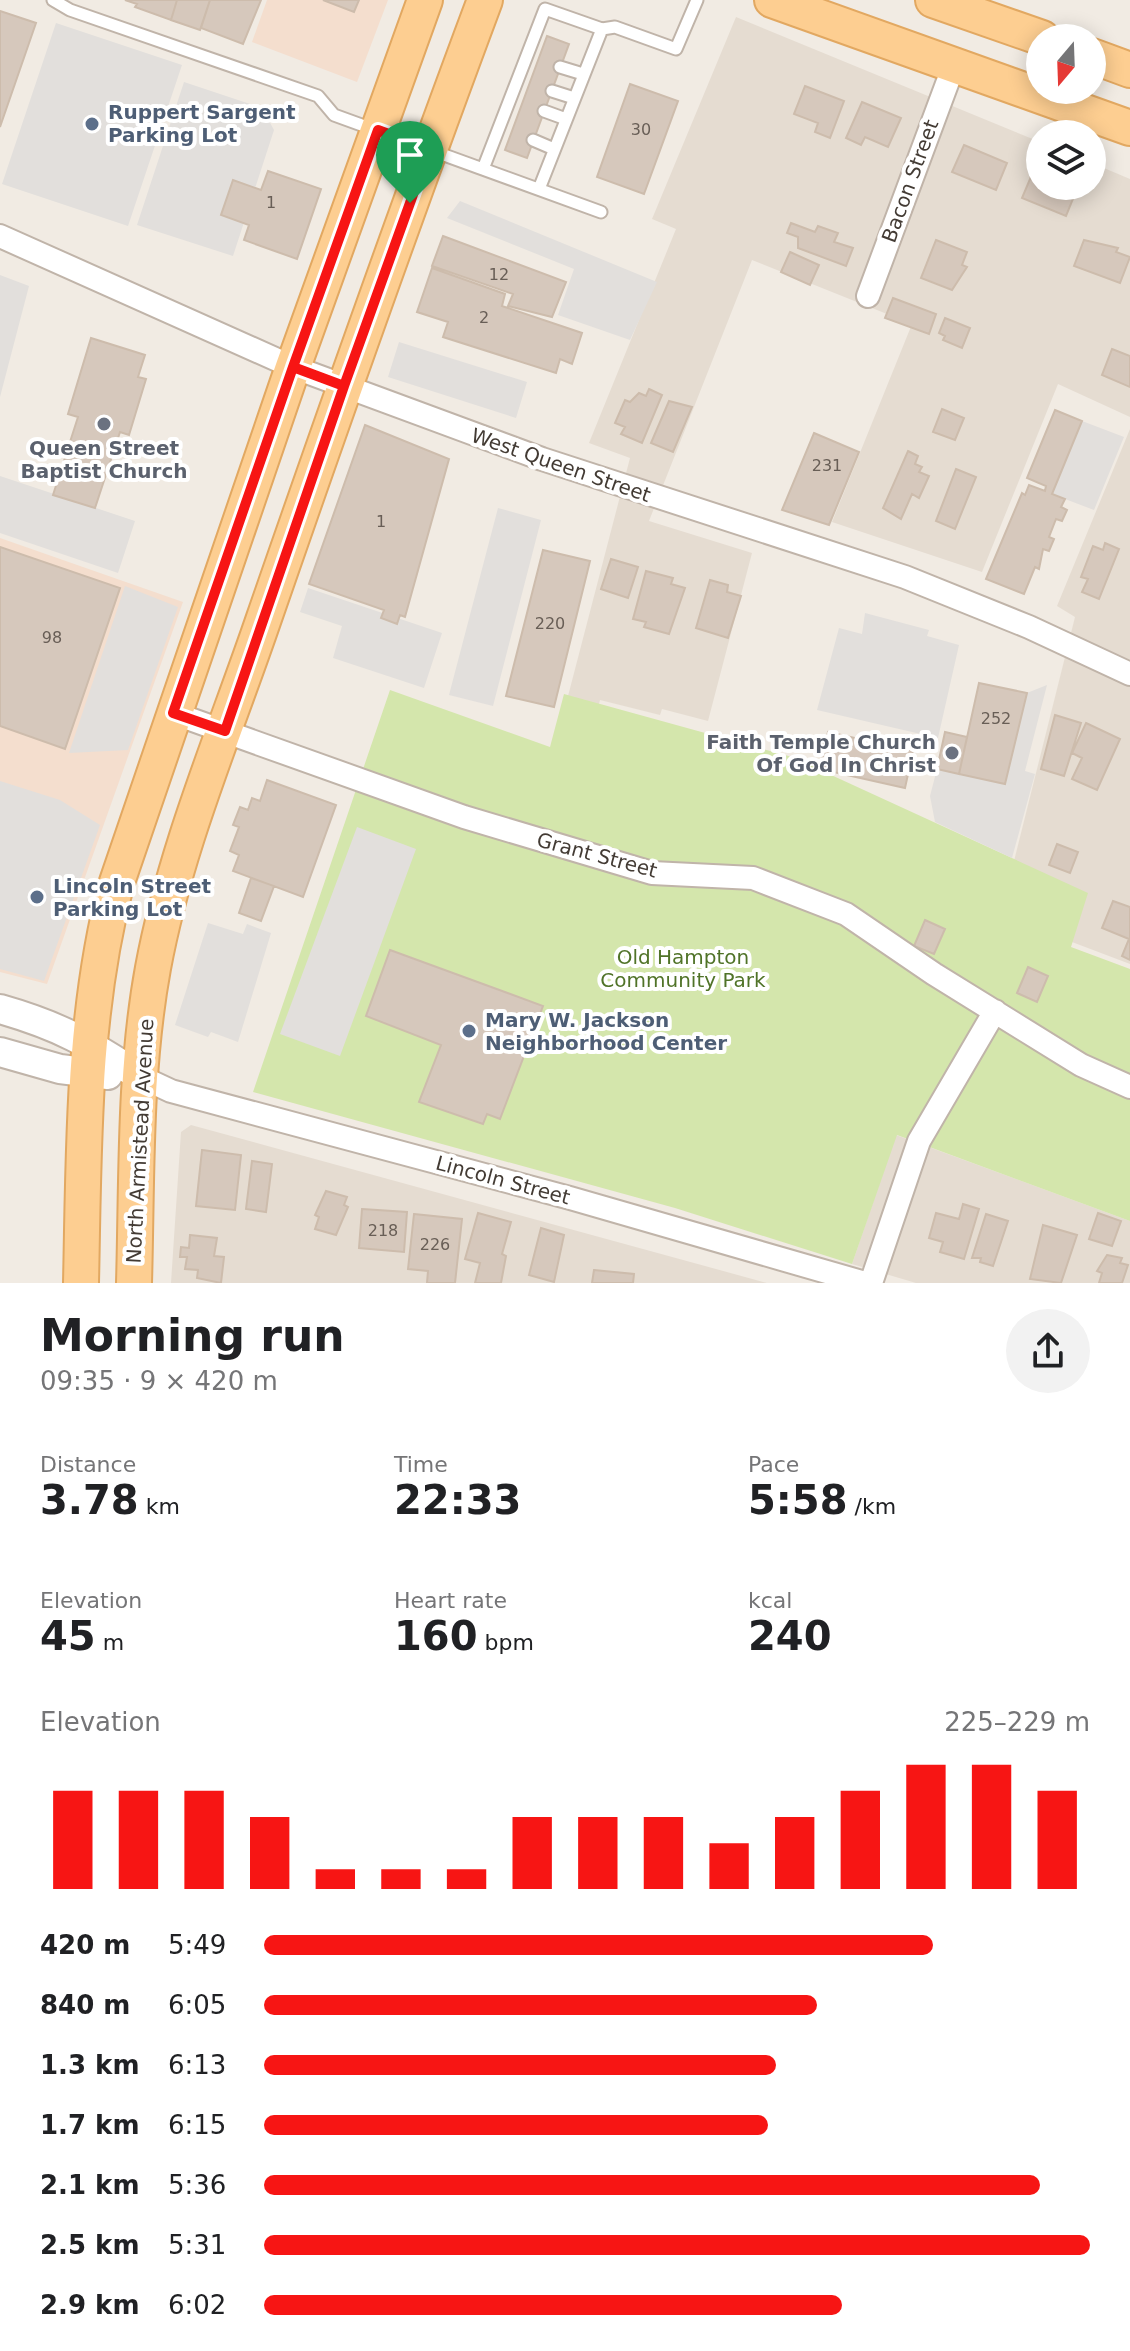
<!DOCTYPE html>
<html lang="en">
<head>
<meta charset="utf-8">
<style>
	:root { --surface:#fff; --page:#f2f2f2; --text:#202124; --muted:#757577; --accent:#f71514 }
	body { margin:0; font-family:"DejaVu Sans",sans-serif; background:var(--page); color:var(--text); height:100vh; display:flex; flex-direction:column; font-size:30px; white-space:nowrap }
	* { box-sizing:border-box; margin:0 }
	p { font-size:26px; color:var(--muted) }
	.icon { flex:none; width:44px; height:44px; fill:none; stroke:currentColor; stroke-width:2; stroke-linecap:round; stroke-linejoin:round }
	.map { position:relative; height:1283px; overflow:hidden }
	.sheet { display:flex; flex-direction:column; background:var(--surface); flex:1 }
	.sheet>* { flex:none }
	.needle { width:52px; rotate:199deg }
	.buttons { position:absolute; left:1026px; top:24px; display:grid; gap:16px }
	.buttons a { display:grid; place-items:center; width:80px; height:80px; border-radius:50%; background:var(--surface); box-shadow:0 4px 20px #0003; font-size:40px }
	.pin { position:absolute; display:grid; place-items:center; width:68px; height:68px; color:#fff; margin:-82px -34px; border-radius:50% 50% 50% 0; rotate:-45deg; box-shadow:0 0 8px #0007 }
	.pin .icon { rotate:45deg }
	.round { display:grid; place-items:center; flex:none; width:84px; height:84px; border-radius:42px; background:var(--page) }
	.headline { display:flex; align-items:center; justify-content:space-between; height:136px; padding:0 40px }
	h1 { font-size:44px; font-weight:600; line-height:60px }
	.metrics { display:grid; grid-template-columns:repeat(3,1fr); gap:12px; height:136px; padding:8px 40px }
	.metrics div { display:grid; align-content:center }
	.metrics b { font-size:40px; font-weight:600 }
	.metrics small { font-size:22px; font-weight:400 }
	.metrics p { font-size:22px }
	.chart { height:224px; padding:16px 40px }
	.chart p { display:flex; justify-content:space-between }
	.chart svg { width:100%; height:144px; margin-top:8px; stroke:var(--accent); stroke-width:6 }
	ul { padding:0 40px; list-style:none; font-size:26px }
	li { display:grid; grid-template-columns:128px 96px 1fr; align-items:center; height:60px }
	li i { height:20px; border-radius:10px; background:var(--accent) }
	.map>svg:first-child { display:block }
	.residential { fill:#e5dcd1 }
	.commercial { fill:#f4dece }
	.green { fill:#d4e6ac }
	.parking { fill:#e2dfdc }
	.building { fill:#d6c8bc; stroke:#cdbcac; stroke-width:2 }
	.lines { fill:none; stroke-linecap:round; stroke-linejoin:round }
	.service-casing { stroke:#c0b4a9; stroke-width:15 }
	.minor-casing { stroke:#c0b4a9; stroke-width:26 }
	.tertiary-casing { stroke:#c0b4a9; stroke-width:32 }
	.primary-casing { stroke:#e2a861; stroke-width:38 }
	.service { stroke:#fff; stroke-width:11 }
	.minor { stroke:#fff; stroke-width:22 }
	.tertiary { stroke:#fff; stroke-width:28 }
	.primary { stroke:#fdce91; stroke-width:34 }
	.route-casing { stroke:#fff; stroke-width:16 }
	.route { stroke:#f71514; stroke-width:10 }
	.service-dot { fill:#5c6f8a; stroke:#fff; stroke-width:3 }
	.worship-dot { fill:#6b7280; stroke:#fff; stroke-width:3 }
	.labels { text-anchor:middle; stroke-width:8; stroke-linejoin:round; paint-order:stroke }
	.number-label { font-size:16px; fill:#685e56 }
	.service-label { font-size:20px; font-weight:bold; fill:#4e5e75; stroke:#fff; text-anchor:start }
	.street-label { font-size:20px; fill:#433b34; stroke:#fff }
	.worship-label { font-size:20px; font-weight:bold; fill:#5b616d; stroke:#fff }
	.park-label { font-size:20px; fill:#507328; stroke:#fff }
</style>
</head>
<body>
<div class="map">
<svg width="1130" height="1283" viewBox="0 0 1130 1283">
	<rect width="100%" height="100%" fill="#f1ebe3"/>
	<!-- residential -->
	<path class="residential" d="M736,17L1040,142V186H1092V163L1130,179V417L1058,384L982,572L832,522L912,324L752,260L649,521L752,553L708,721L662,709L660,715L600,700L584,758L555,746L630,458L589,443L676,229L652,219Z
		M1130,429V964L1072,942L1013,865L1075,617L1057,606Z
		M191,1125L767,1283H171L181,1132Z
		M896,1135L1130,1221V1283H916L852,1264Z"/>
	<!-- commercial -->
	<path class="commercial" d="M267,0H388L357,82L252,42Z
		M0,538L183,602L47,984L0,972Z"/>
	<!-- green -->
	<path class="green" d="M390,690L550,747L564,694L792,757L1088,893L1071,947L1130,969V1221L897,1135L852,1264L675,1208L253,1092Z"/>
	<!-- parking -->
	<path class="parking" d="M56,23L182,65L128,226L2,184Z
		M184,82L262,108L274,130L233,256L137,225Z
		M460,201L657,282L630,340L558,315L574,269L447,218Z
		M0,275L29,286L0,397Z
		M399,342L527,382L516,418L388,377Z
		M1082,421L1124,437L1094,510L1052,494Z
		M0,476L135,521L118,573L0,533Z
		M498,508L541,520L493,706L449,695Z
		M125,586L178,607L128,750L69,753Z
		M308,588L442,633L424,688L333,658L342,626L300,612Z
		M865,613L929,630L927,636L959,645L938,738L817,710L839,628L862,634Z
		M1047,685L1025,771L1035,774L1012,858L935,822L930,796L937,769L1005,783L1027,693Z
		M0,781L60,800L100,825L44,981L0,969Z
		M357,827L416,849L340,1056L280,1034Z
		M208,923L243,934L247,924L271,933L238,1042L211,1032L208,1037L175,1025Z"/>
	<!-- building -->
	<path class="building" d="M125,0H177L171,20L135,7L137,4Z
		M177,0H210L200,30L171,20Z
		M210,0H261L243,44L201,28Z
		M323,0H359L354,12Z
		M0,11L36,23L0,127Z
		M547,36L569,44L527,158L505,150Z
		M630,84L678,101L644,194L597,177Z
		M805,86L844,101L830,138L815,132L818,123L794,114Z
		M862,102L901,118L888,147L865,137L861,145L846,138Z
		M964,145L1007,163L996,190L952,172Z
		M268,171L321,189L297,259L244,240L249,225L221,215L233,180L261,190Z
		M1033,172L1040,174V186L1077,189L1066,216L1022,198Z
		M791,223L815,232L818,226L838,233L834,242L853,248L846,266L798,248V237L787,233Z
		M443,236L566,282L552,317L508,306L513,294L432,266Z
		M936,240L967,252L962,265L967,267L952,290L921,278Z
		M1084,240L1118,248L1116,252L1130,257L1120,283L1074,266Z
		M790,252L819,265L810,285L781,272Z
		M432,268L505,294L502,306L582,333L572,364L560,359L556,373L443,337L448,322L417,312Z
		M893,298L936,314L929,334L885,318Z
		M945,318L970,328L962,348L943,340L945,336L939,333Z
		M91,338L145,355L138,377L146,379L129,435L120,432L95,508L53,495L78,417L68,414Z
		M1112,349L1130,356V387L1102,375Z
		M649,389L662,395L642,443L621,434L625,427L615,423L625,400L630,402L639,393L646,396Z
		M669,401L692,407L673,452L651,443Z
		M942,409L964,418L955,440L933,432Z
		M1055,410L1082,421L1052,494L1065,499L1061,507L1067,510L1062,521L1056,519L1049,537L1054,539L1049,551L1043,549L1039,569L1035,567L1024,594L986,579L1022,493L1025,495L1029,485L1045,491L1046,486L1027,478Z
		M365,425L449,459L405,617L400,615L397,624L381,618L384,610L309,584Z
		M814,433L859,452L829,525L782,510Z
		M908,451L918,456L915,464L922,467L919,472L929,476L919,498L912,494L901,519L883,508Z
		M956,469L976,477L955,529L936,521Z
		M1105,543L1119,549L1099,599L1082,592L1088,579L1081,577L1093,546L1103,550Z
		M0,547L120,588L65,749L0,726Z
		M543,550L590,561L554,707L506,696Z
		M611,559L638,567L628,598L601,589Z
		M646,571L673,578L671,584L685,588L669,634L644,627L646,622L633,619Z
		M710,580L728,585L727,592L741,596L728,638L696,628Z
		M979,683L1027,693L1005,784L959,774Z
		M1055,715L1081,723L1064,776L1041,769Z
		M1086,723L1120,739L1097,790L1072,779L1082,758L1072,753Z
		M828,732L913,751L905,788L820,769Z
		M945,732L967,737L959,774L937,769Z
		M267,780L336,805L303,897L233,871L239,855L230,851L239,827L233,825L240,807L248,810L252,798L260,801Z
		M1057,844L1078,852L1070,873L1049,865Z
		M251,878L274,886L261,921L239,913Z
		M1113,901L1130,907V960L1122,956L1129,939L1102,928Z
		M925,920L945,929L934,954L914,946Z
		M390,950L543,1006L500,1119L487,1114L483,1124L419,1102L441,1045L366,1016Z
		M1028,967L1048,976L1037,1002L1017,993Z
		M202,1150L241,1155L235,1210L196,1206Z
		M252,1161L272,1164L266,1212L246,1209Z
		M326,1191L347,1197L344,1205L348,1207L336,1235L315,1229L319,1217L315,1215Z
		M963,1204L979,1209L964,1259L940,1252L943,1242L929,1238L936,1213L959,1219Z
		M362,1209L407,1212L404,1252L359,1248Z
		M478,1213L511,1222L502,1254L506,1256L501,1283H475L480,1263L465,1259Z
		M1098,1213L1121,1221L1112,1246L1089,1239Z
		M414,1214L462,1219L455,1283H427L428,1271L408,1269Z
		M986,1214L1008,1221L993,1266L980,1262L981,1258H972Z
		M1043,1225L1077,1235L1061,1283L1030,1279Z
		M541,1228L564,1235L554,1282L529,1275Z
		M190,1235L217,1238L214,1256L224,1257L221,1283L197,1278L198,1270L185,1269L187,1257H180L181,1247L189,1248Z
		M1107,1255L1122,1258L1120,1263L1128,1265L1122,1283H1099L1102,1273L1097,1271Z
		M594,1270L634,1274L633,1283H592Z"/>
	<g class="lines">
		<!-- service casing -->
		<g class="service-casing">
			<path id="service" d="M53,0L70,10L318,96L334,115L601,212
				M560,67L583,74
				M552,91L574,98
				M544,111L566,119
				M533,140L554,149
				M483,169L545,9L602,29
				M539,189L602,29L615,27L676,49L697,0"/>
		</g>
		<!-- minor casing -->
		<g class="minor-casing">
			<path id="minor" d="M0,236L293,367L542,459L905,577L1029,627L1130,674
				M868,296L954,65
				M173,713L464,817L652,873L753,878L846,914L934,974L1081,1065L1130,1087
				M141,1077L171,1091L570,1198L865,1283
				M871,1283L919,1141L995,1011"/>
		</g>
		<!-- tertiary casing -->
		<g class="tertiary-casing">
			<path id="tertiary" d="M0,1009C60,1026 89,1043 141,1077
				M0,1052L60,1069L108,1075"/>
		</g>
		<!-- primary casing -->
		<g class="primary-casing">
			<path id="primary" d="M772,0L1130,128
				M933,0L1042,38
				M1092,56L1130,70
				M81,1283C84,1148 82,1016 116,885L293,367L425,0
				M134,1283C137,1178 134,1071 153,968C175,849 224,735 263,621C335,413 408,206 485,0"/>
		</g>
		<!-- service -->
		<use href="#service" class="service"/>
		<!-- minor -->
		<use href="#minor" class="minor"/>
		<!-- tertiary -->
		<use href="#tertiary" class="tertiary"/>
		<!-- primary -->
		<use href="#primary" class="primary"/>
	</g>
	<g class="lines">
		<!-- route casing -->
		<g class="route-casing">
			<path id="route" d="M410,203L344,386L293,367L173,713L225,731L344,386L293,367L378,130L429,149L410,203"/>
		</g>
		<!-- route -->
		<use href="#route" class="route"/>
	</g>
	<!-- markers -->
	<g class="service-dot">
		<circle cx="92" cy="124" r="8"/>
		<circle cx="37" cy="897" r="8"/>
		<circle cx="469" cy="1031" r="8"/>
	</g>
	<g class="worship-dot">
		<circle cx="104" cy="424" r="8"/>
		<circle cx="952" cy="753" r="8"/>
	</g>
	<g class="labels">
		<!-- number labels -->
		<g class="number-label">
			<text x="641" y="135">30</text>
			<text x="271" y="208">1</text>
			<text x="499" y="280">12</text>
			<text x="484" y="323">2</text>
			<text x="827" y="471">231</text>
			<text x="381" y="527">1</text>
			<text x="550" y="629">220</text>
			<text x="52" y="643">98</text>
			<text x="996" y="724">252</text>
			<text x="383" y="1236">218</text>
			<text x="435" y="1250">226</text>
		</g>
		<!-- service labels -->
		<g class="service-label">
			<text x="108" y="119">Ruppert Sargent<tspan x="108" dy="23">Parking Lot</tspan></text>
			<text x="53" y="893">Lincoln Street<tspan x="53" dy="23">Parking Lot</tspan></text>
			<text x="485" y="1027">Mary W. Jackson<tspan x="485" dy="23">Neighborhood Center</tspan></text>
		</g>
		<!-- street labels -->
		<g class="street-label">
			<text transform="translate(910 181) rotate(-70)" y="7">Bacon Street</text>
			<text transform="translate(561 465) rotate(19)" y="7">West Queen Street</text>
			<text transform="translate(597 855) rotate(15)" y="7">Grant Street</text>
			<text transform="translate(140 1141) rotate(-87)" y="7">North Armistead Avenue</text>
			<text transform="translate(503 1180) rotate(15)" y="7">Lincoln Street</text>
		</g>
		<!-- worship labels -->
		<g class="worship-label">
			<text x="104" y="455">Queen Street<tspan x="104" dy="23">Baptist Church</tspan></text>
			<text x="936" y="749" text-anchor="end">Faith Temple Church<tspan x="936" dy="23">Of God In Christ</tspan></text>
		</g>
		<!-- park labels -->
		<g class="park-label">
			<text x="683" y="964">Old Hampton<tspan x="683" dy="23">Community Park</tspan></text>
		</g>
	</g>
</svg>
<div class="buttons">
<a><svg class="needle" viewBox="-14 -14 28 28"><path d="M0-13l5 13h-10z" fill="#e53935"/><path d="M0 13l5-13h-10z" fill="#757577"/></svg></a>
<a><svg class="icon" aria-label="layers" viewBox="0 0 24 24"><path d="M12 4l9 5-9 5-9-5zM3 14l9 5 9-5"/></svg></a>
</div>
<div class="pin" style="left:410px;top:203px;background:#1e9e55"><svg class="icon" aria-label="arrive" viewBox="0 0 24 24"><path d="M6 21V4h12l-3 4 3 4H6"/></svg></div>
</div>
<section class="sheet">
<div class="headline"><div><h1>Morning run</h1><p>09:35 · 9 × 420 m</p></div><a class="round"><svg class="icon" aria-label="share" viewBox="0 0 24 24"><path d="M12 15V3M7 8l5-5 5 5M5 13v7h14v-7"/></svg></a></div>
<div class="metrics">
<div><p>Distance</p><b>3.78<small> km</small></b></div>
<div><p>Time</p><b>22:33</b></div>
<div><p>Pace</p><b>5:58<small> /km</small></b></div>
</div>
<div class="metrics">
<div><p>Elevation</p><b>45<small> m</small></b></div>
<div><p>Heart rate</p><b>160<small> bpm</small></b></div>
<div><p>kcal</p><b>240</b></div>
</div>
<div class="chart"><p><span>Elevation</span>225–229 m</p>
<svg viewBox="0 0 160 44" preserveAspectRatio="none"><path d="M5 44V14M15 44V14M25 44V14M35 44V22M45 44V38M55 44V38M65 44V38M75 44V22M85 44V22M95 44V22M105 44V30M115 44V22M125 44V14M135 44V6M145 44V6M155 44V14"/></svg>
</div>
<ul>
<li><b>420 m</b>5:49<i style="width:81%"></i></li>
<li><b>840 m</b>6:05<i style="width:67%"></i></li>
<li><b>1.3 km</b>6:13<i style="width:62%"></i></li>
<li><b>1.7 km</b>6:15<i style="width:61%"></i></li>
<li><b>2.1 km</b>5:36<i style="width:94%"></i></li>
<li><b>2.5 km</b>5:31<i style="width:100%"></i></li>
<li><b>2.9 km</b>6:02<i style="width:70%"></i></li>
</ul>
</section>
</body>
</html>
